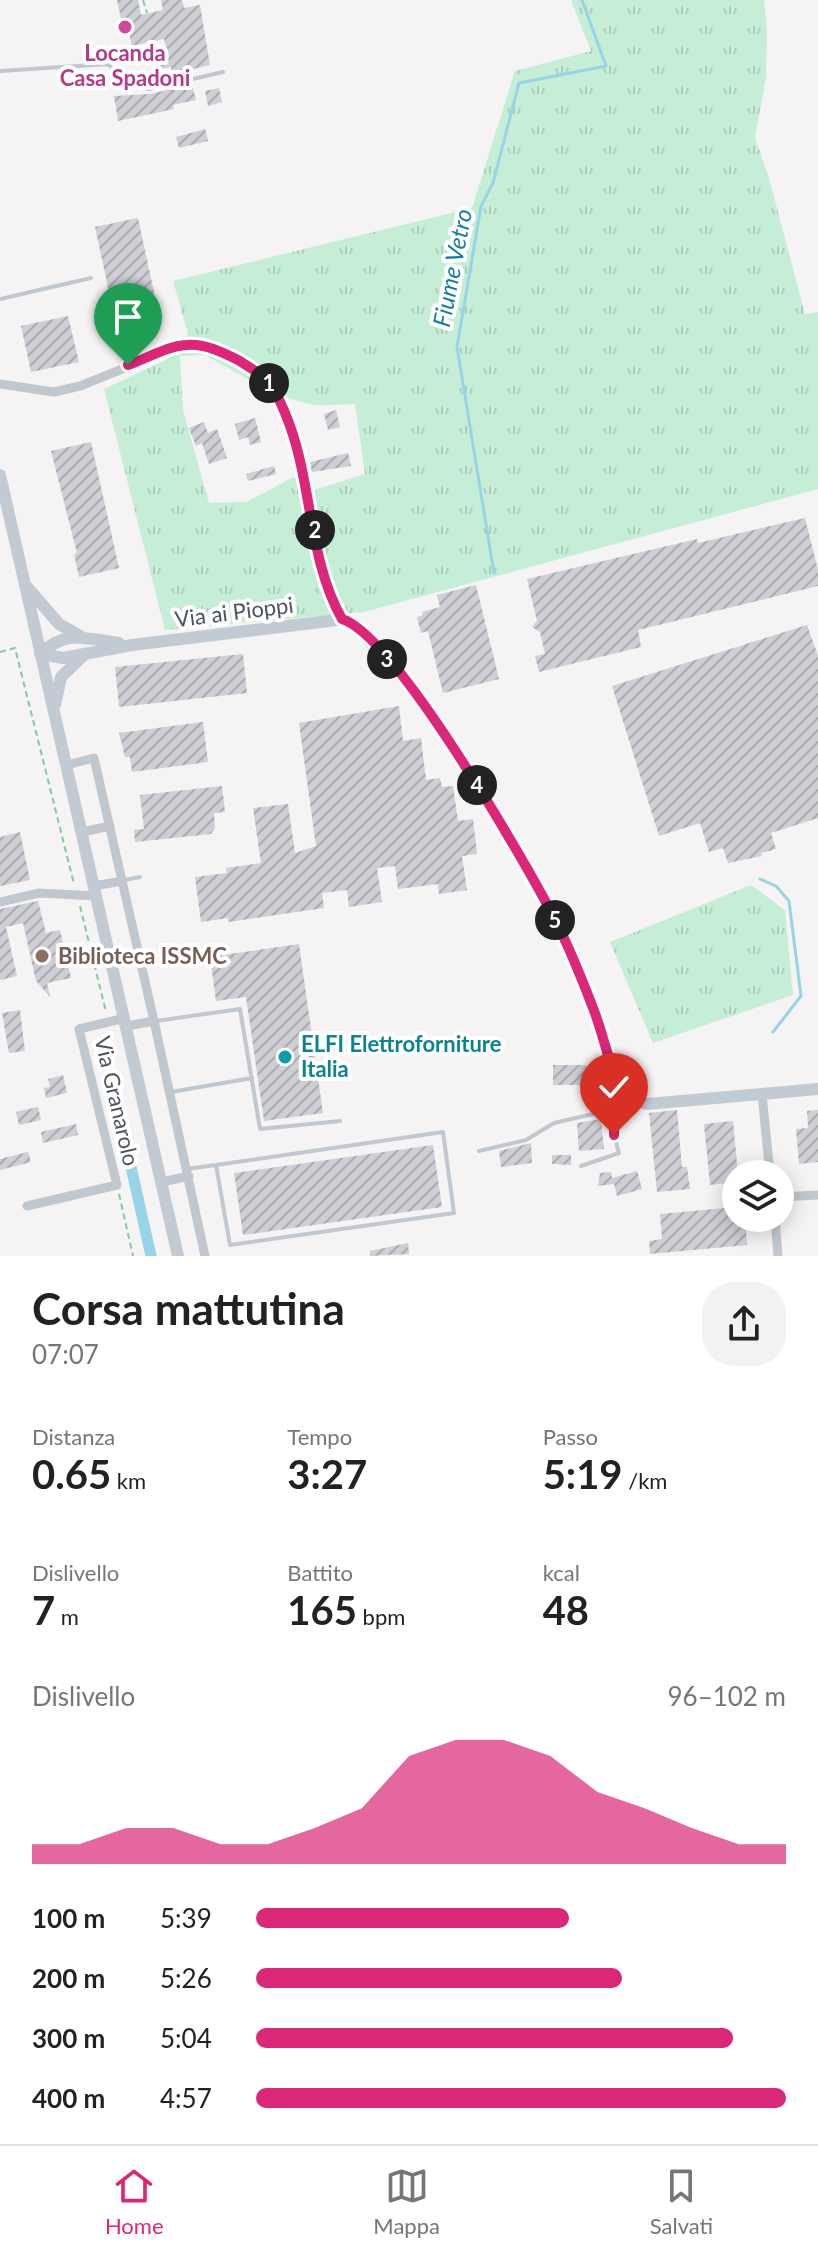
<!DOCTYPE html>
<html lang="it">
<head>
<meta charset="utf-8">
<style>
	:root { --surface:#fff; --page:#f2f2f2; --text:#222; --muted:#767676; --line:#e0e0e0; --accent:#db2777 }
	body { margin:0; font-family:Lato,sans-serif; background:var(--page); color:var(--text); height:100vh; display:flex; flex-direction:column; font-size:30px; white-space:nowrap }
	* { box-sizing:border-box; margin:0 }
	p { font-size:26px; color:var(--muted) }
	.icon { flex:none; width:44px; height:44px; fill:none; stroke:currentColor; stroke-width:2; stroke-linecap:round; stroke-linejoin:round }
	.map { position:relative; height:1256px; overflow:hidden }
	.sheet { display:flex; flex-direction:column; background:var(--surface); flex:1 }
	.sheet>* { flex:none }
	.tools { position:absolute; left:722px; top:1160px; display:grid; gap:16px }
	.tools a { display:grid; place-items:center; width:72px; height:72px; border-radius:50%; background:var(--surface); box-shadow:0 4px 20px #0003; font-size:40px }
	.pin { position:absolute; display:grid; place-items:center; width:68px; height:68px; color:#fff; margin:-82px -34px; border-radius:50% 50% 50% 0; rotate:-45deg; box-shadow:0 0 8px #0007 }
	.pin .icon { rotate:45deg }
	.km { position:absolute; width:40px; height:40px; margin:-20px; border-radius:50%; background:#222; color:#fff; font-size:22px; line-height:40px; text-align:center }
	.round { display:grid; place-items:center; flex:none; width:84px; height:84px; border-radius:32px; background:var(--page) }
	.summary { display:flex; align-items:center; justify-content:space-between; height:136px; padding:0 32px }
	h1 { font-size:44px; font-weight:700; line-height:60px }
	.figures { display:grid; grid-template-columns:repeat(3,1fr); gap:12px; height:136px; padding:8px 32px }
	.figures div { display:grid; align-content:center }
	.figures b { font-size:40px; font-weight:700 }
	.figures small { font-size:22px; font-weight:400 }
	.figures p { font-size:22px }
	.chart { height:224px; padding:16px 32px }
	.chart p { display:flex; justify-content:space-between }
	.chart svg { width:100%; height:144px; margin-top:8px; fill:var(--accent); opacity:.7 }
	ul { padding:0 32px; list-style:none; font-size:26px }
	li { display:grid; grid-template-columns:128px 96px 1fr; align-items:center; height:60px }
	li i { height:20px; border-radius:10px; background:var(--accent) }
	.tab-bar { display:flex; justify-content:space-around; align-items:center; height:112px; border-top:2px solid var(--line); background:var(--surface); font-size:22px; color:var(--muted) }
	.tab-bar a { display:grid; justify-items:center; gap:4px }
	.tab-bar .active { color:var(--accent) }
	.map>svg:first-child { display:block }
	.grass { fill:url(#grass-tufts); fill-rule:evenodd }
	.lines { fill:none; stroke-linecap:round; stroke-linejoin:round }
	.stream { stroke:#97d4e7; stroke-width:3 }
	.canal { stroke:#97d4e7; stroke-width:11 }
	.building { fill:url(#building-hatch) }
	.path { stroke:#80caa8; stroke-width:2; stroke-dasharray:6 4; stroke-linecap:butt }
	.lane { stroke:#c0c7ce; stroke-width:4 }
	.street { stroke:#c0c7ce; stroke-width:9 }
	.secondary { stroke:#c2cbd4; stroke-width:12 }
	.route-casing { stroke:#fff; stroke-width:16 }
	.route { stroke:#db2777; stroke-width:10 }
	.hotel-dot { fill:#d1479c; stroke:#fff; stroke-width:3 }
	.education-dot { fill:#8d6e63; stroke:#fff; stroke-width:3 }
	.culture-dot { fill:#0f9aa8; stroke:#fff; stroke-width:3 }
	.labels { text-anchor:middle; stroke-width:8; stroke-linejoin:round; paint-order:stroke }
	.hotel-label { font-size:22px; font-weight:bold; fill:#b23c85; stroke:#fff }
	.street-label { font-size:22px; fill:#4c555f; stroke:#fff }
	.education-label { font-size:22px; font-weight:bold; fill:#785e54; stroke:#fff; text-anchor:start }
	.culture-label { font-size:22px; font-weight:bold; fill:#0d838f; stroke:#fff; text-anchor:start }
	.water-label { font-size:24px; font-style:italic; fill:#177ea0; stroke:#fff }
</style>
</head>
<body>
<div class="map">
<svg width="818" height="1256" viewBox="0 0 818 1256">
	<defs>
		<pattern id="grass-tufts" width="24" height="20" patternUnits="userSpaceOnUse" patternTransform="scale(2)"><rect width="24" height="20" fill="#c6eed7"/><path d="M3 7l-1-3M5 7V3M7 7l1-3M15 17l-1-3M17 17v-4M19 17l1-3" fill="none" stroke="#accebb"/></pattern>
		<pattern id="building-hatch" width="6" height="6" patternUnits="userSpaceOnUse" patternTransform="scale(2)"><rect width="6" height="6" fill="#cdcfd5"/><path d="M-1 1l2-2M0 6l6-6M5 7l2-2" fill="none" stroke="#a9abb0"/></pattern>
	</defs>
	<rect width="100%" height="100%" fill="#f5f3f3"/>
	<!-- grass -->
	<path class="grass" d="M571,0H764L767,30L766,78L755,137L769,178L805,314L818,312V489L364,612L165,630L104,389L166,360L188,334L173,281L472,208L515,71L591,51ZM205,355C239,374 273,396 310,404C324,407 341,404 355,404L365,474L301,494L296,476L246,502L209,503L183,410L180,356Z
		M751,885L785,910L793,995L653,1043L610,942Z"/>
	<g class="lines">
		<!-- stream -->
		<path class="stream" d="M494,573L457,347L481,206L493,183L519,83L606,66L582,0
			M760,879L776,886L789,901L801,996L773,1032"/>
		<!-- canal -->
		<path class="canal" d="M118,1109L151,1256"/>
	</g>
	<!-- building -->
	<path class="building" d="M117,0H138L141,15L163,10L161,0H182L184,8L200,5L210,65L189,70L190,74L173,78L171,67L161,69L159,59L168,57L164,39L132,46L129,32L124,33Z
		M192,84L196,100L173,105L174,109L118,121L114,96L150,94Z
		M219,88L222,102L208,106L205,91Z
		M205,129L208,141L179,148L176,137Z
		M138,218L160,320L117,329L95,227Z
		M68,316L79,362L31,372L21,326Z
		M336,410L340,427L328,430L324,414Z
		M255,418L261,442L250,445L248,437L239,440L235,424Z
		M204,422L208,433L217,429L227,458L209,464L202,443L196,446L189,428Z
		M91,442L119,568L79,577L74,554L77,553L51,451Z
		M348,453L351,466L312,472L310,462Z
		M274,466L276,474L248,481L246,474Z
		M805,518L818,570V586L638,630L641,647L539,672L535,656L545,654L540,632L532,627L537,621L527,579L697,539L698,543Z
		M476,585L499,679L443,693L428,631L421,633L417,617L423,615L422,612L440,607L437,595Z
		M807,625L818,656V818L771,833L776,849L761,853L762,856L728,863L723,848L709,852L700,823L659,836L612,686Z
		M243,654L247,693L119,707L115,667Z
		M399,706L403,741L421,738L426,780L440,778L442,787L453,786L458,821L473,819L477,854L462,856L467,890L439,894L438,884L398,889L395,866L377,868L382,902L349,907L347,890L322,893L324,908L228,922V918L201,922L195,877L227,873L226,868L261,863L253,808L288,804L295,853L316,846L299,723Z
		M203,722L208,762L132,772L130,757H125L119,733Z
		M222,786L225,812L214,813L215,827L211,834L135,842L134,830L144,829L140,795Z
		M20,832L30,880L0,886V837Z
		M38,901L46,933L60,930L71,978L47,983L50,997L36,981L23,923L6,927L17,976L0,980V909Z
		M299,944L323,1113L264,1121L246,997L216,1001L210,957Z
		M20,1010L25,1051L9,1053L2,1013Z
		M553,1065H587V1085H553Z
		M63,1075L67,1093L46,1098L44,1088L50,1087L48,1079Z
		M38,1107L41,1120L19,1125L16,1112Z
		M677,1110L682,1167H687L690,1189L657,1192L649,1113Z
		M818,1110V1162L799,1164L796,1129L808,1128L807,1111Z
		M601,1119L604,1149L579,1151L577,1123Z
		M733,1121L738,1174H736V1182L710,1185L704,1124Z
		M76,1124L78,1135L43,1143L41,1132Z
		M531,1143L532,1163L501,1167L499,1151Z
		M433,1145L442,1207L243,1235L234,1173Z
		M28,1152L31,1162L0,1170V1159Z
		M552,1155H571V1165L552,1164Z
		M637,1171L642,1189L617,1196L614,1184L598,1186L600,1173L611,1172L612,1178Z
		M736,1207V1218H745L747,1245L650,1254L649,1241L662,1239L660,1214Z
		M408,1243L409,1254L370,1256V1251Z"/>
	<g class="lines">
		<!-- path -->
		<path class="path" d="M143,0L147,13
			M0,652L15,648L74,884
			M80,906L106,1012
			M119,1194L133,1256"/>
		<!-- lane -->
		<path class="lane" d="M0,71L108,64L129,83L149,89L223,72
			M0,299L91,278
			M124,880L140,877
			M156,1021L240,1009L260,1129L340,1121
			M171,1092L252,1078
			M479,1151L526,1140L554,1123L615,1109L614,1135L619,1153L581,1166
			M187,1169L216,1165L443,1132L454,1213L230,1245L216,1165"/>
		<!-- street -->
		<path class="street" d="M0,384L54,392L80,386L182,345C201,345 218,349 235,359C251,367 268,378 277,394C318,462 303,551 342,619
			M67,765L94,758L154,1021L127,1026
			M82,832L110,826
			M94,886L122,881
			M0,902L39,893L97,896
			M154,1021L205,1256
			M762,1094L770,1174
			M162,1182L189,1176
			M780,1197L818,1195
			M27,1206L117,1185L79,1029L125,1018
			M775,1218L778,1256"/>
		<!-- secondary -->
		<path class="secondary" d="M0,475L178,1256
			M27,587L59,624L80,636
			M40,654L63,658L132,645L329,621L342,619L352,622L402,678L458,754L550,910L594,1010L613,1077L626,1099L647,1104L818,1089
			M40,654C66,629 87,639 119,643
			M55,705L61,677L82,657"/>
	</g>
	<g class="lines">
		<!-- route casing -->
		<g class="route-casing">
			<path id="route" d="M128,365C146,359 167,346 186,345C204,343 222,352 238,360C246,365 256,371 263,377C275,387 279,400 285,413C313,478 307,558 342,619C395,636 519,852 549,908C566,939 580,974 593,1008C605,1038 609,1070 626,1099L615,1109L614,1135"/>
		</g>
		<!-- route -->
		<use href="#route" class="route"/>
	</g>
	<!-- markers -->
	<circle class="hotel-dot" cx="125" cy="27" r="8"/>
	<circle class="education-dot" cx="42" cy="956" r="8"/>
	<circle class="culture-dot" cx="285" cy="1057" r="8"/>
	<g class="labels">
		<!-- hotel labels -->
		<g class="hotel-label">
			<text x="125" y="61">Locanda<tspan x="125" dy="25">Casa Spadoni</tspan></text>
		</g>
		<!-- street labels -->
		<g class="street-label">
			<text transform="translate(234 612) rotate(-7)" y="8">Via ai Pioppi</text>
			<text transform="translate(117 1101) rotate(77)" y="8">Via Granarolo</text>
		</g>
		<!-- education labels -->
		<g class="education-label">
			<text x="58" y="964">Biblioteca ISSMC</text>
		</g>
		<!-- culture labels -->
		<g class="culture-label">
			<text x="301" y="1052">ELFI Elettroforniture<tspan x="301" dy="25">Italia</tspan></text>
		</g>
		<!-- water labels -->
		<g class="water-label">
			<text transform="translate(453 268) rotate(-79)" y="8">Fiume Vetro</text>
		</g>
	</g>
</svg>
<div class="tools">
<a><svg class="icon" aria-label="layers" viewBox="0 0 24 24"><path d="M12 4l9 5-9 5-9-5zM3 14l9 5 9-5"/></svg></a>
</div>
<div class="pin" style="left:128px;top:365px;background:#1e9e55"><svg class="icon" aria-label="arrive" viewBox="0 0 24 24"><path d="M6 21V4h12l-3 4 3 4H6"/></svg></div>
<div class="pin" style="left:614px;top:1135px;background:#d93025"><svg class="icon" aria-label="check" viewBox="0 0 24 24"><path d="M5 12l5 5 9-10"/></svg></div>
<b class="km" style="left:269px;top:383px">1</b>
<b class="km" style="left:315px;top:530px">2</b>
<b class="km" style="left:387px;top:659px">3</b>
<b class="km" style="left:477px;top:785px">4</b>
<b class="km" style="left:555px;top:920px">5</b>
</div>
<section class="sheet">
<div class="summary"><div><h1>Corsa mattutina</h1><p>07:07</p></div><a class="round"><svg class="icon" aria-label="share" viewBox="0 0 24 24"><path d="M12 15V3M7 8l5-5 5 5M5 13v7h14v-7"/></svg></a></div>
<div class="figures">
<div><p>Distanza</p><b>0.65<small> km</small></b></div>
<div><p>Tempo</p><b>3:27</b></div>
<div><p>Passo</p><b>5:19<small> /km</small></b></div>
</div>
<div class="figures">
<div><p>Dislivello</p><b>7<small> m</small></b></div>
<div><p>Battito</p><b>165<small> bpm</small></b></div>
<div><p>kcal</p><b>48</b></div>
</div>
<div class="chart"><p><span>Dislivello</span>96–102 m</p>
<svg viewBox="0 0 160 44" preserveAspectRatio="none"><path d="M0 44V38L10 38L20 33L30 33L40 38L50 38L60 33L70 27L80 11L90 6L100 6L110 11L120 22L130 27L140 33L150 38L160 38V44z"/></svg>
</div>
<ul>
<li><b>100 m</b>5:39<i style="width:59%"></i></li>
<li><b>200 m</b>5:26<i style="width:69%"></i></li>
<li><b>300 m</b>5:04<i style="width:90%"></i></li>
<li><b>400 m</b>4:57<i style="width:100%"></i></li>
</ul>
</section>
<nav class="tab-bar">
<a class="active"><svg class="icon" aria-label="home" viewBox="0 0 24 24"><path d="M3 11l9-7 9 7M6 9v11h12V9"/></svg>Home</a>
<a><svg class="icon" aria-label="map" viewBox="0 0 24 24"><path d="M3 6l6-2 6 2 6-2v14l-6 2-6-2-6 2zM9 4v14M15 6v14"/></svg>Mappa</a>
<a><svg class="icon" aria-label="saved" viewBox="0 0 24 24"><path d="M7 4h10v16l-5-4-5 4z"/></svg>Salvati</a>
</nav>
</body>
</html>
